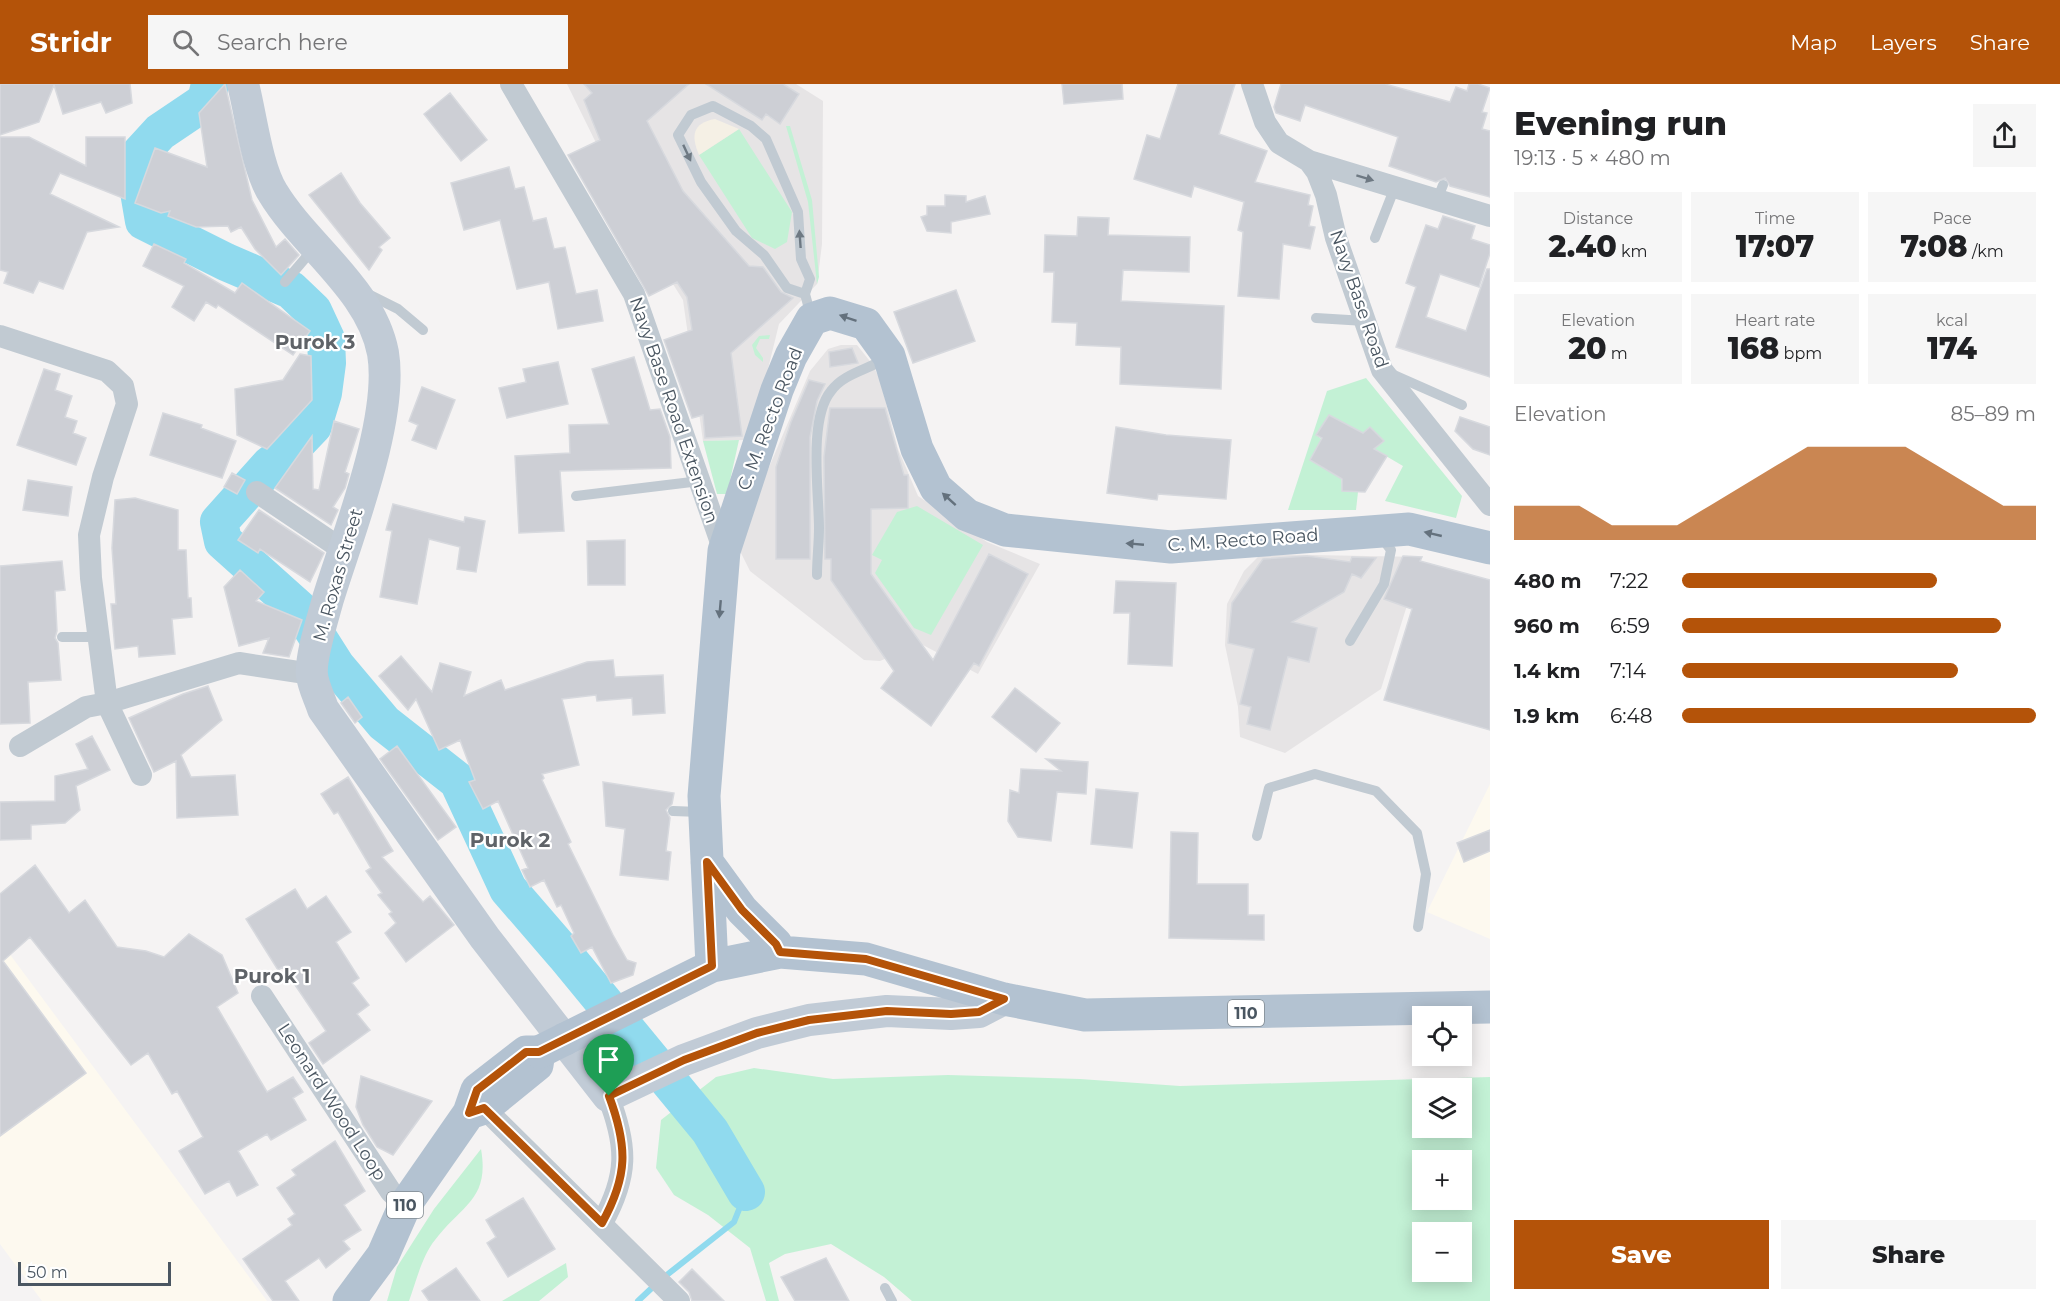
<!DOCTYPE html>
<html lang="en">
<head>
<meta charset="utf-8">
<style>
	:root { --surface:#fff; --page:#f6f6f6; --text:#202124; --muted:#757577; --accent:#b45309 }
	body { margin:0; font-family:Montserrat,sans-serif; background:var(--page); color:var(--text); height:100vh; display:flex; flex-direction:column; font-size:22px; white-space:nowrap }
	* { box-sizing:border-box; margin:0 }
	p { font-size:20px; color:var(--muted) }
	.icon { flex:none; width:33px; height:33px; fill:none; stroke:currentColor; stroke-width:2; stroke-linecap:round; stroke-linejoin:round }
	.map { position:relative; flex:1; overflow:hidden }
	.side { display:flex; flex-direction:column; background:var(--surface); width:570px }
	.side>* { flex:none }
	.tools { position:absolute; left:1412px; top:922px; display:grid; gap:12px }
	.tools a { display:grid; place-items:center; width:60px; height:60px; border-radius:0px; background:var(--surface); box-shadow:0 3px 15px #0003; font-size:30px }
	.scale { position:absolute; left:18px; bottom:15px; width:153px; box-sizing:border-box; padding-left:6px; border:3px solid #4a5661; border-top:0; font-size:16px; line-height:21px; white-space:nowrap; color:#4a5661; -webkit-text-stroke:4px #fff; paint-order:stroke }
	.pin { position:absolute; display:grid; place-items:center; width:51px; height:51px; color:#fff; margin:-62px -26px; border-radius:50% 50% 50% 0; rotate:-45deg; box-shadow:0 0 6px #0007 }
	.pin .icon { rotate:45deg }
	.round { display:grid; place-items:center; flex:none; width:63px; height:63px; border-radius:0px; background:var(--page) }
	.overview { display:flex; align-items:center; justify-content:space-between; height:102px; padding:0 24px }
	h1 { font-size:33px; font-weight:800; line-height:45px }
	.figures { display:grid; grid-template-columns:repeat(3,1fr); gap:9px; height:102px; padding:6px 24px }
	.figures div { display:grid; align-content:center; border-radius:0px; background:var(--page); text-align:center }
	.figures b { font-size:30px; font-weight:800 }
	.figures small { font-size:16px; font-weight:400 }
	.figures p { font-size:16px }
	.chart { height:168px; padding:12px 24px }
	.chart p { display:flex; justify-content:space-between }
	.chart svg { width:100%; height:108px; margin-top:6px; fill:var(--accent); opacity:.7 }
	.primary-button { display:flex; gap:12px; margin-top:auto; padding:12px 24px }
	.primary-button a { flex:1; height:69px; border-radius:0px; background:var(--accent); color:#fff; font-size:24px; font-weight:800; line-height:69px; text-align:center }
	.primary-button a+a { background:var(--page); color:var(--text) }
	ul { padding:0 24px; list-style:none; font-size:20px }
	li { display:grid; grid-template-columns:96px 72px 1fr; align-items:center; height:45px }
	li i { height:15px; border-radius:8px; background:var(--accent) }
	header { display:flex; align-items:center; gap:36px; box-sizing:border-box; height:84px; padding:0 30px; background:var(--accent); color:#fff }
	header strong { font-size:28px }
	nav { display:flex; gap:33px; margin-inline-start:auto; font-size:21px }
	.search { width:420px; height:54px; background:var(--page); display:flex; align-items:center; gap:15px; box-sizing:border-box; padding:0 21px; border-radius:0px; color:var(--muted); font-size:22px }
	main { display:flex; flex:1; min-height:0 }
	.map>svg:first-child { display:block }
	.commercial { fill:#fdf9ef }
	.education { fill:#e6e4e5 }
	.green { fill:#c3f1d5; fill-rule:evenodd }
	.sand { fill:#f5f0e5 }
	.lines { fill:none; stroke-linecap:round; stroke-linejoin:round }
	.stream { stroke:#90daee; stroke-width:6 }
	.river { stroke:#90daee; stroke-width:38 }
	.building { fill:#cdcfd5; stroke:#d7d9de; stroke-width:1.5 }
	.lane { stroke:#c1cad2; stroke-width:10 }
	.street { stroke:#c1cad2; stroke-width:22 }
	.secondary { stroke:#c1cbd6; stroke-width:32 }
	.primary { stroke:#b3c2d1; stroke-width:33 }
	.primary-bridge { stroke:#b3c2d1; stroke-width:33 }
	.oneway { fill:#6e7983 }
	.oneway2 { fill:#64717d }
	.route-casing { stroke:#fff; stroke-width:12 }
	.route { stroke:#b45309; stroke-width:8 }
	.labels { text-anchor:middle; stroke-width:4.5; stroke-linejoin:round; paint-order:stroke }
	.shield { fill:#fff; stroke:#808990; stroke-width:1.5 }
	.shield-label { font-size:16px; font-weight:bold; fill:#4a5661 }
	.street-label { font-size:18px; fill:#4a5661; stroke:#fff }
	.neighbourhood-label { font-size:20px; font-weight:bold; fill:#5f6368; stroke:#fff }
</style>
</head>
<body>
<header>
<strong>Stridr</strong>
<div class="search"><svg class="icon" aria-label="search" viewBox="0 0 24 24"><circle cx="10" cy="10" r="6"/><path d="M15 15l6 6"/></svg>Search here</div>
<nav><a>Map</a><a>Layers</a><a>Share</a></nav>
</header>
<main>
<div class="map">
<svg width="1490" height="1217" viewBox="0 0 1490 1217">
	<rect width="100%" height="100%" fill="#f5f3f3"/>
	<!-- commercial -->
	<path class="commercial" d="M1490,700V855L1427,828Z
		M0,857L267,1217H42L0,1160Z"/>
	<!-- education -->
	<path class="education" d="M567,0H796L823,17L822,160L817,200L779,240L766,293L744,356L703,357L683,216L639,146Z
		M841,261H857L873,281L880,296L898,365L918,412L987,458L1040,480L978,590L921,560L880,577L864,576L750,487L740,467L764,395L810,287L828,265Z
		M1261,470L1422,473L1381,605L1285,669L1240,653L1238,623L1225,561L1227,520L1244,487Z"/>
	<!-- green -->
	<path class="green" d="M786,42H790L812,116L819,193L817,200L808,118Z
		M739,45L792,128L787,158L775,165L752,154L699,71Z
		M770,251L769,255H760L756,264L763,274V278L755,271L752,261L759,252Z
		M1366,294L1462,412L1456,434L1385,417L1403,382L1374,365L1384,357L1370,343L1358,353L1336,342L1340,337L1329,331L1316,351C1336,364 1342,385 1342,407L1358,408L1356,426H1288L1327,307Z
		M739,356L727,410H717L703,357Z
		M917,422L983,461L931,551L914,544L875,489L882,476L872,471L897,428Z
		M754,984L833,995L948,991L1080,995L1180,1002L1490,993V1217H912L884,1193L831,1160L785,1170L769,1179L779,1217H766L750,1164L708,1131L674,1111L656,1084L661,1036L716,993ZM1422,1005H1461V1044H1422ZM1422,1077H1461V1116H1422ZM1422,1149H1461V1188H1422Z
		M481,1065C490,1116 461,1121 435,1156C422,1172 416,1198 409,1217H387L397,1183L434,1125Z
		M566,1179L568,1193L539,1217H502Z"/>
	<!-- sand -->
	<path class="sand" d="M715,35L739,45L699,71C691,52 692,39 715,35Z"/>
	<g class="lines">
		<!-- stream -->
		<path class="stream" d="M663,1194L734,1138L746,1108
			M638,1217L655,1201"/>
		<!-- river -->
		<path class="river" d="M210,0L206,17L160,48L138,72L137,96L144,137L226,178L291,206L313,227L326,255L327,279L323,309L313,342L293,363L270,381L219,438L223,457L301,527L336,582L384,639L458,697L508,805L565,871L710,1047L746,1108"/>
	</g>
	<!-- building -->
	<path class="building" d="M0,0H130L132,19L106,29L101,18L63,30L54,1L39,38L0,51Z
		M225,0L252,116L276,163L285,155L299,171L281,191L255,165L241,143L231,148L228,142L196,143L168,132L170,127L161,129L135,119L155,64L207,83L199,29Z
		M584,0H689L647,37L683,107L749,182L763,183L781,208L793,214L731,269L742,352L705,354L703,331L692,334L664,256L692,246L687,213L677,198L649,212L568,71L600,56L584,16L592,9Z
		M706,0H783L799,10L780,40L766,30L762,36Z
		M1062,0H1122L1123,15L1064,20Z
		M1178,0H1235L1219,50L1267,67L1255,98L1310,111L1308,121L1313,122L1309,142L1315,143L1310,165L1283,160L1279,215L1238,212L1243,148L1238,146L1244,118L1194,102L1191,113L1134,95L1147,51L1160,55Z
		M1281,0H1385L1450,18L1456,3L1467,7L1469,0H1478L1490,4L1482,28L1487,29L1482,45L1490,47V113L1450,102L1445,94L1436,98L1389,82L1398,53L1305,21L1300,37L1276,29L1274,23Z
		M450,9L487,56L461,77L424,30Z
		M0,53H29L86,82V53H125V115L60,89L50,110L119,143L87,148L63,205L39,197L33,209L4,199L8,188L0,186Z
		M509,83L515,105L524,103L533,137L546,134L554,165L565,163L576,210L597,206L603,237L558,245L549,198L517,205L500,136L464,146L451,99Z
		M341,89L360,119L390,154L379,163L382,166L369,186L309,111Z
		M945,111L966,112V118L985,112L990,130L951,138V149L927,147L921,133L927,131V122H945Z
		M1443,132L1475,142L1471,155L1490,161V169L1479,203L1440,190L1426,233L1466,247L1487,185H1490V293L1396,263L1416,203L1406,199L1413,178L1426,141L1438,145Z
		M1078,133L1109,134L1108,151L1190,153L1189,188L1123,186L1121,217L1224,222L1221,305L1120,300L1121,263L1076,261L1077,239L1052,238L1054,188H1044L1045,151L1077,152Z
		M154,160L186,175L184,179L235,209L242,199L310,247L293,271L218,221L216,224L206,218L194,237L172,223L184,202L143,182Z
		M956,206L975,257L913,279L894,228Z
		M852,264L858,279L830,283L829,268Z
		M300,270L311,272L312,316L267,365L237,351L235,305L283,296Z
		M634,273L650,326L660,325L670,353L671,384L560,387L564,447L519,449L515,372L570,369L569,341L609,340L592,285Z
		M558,278L568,320L507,334L499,304L526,298L523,285Z
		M44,285L60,290L55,306L72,312L65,333L77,337L73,349L86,354L76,381L17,361Z
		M809,296L825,300L817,317L810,353V475H776V383L791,338Z
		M422,303L455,316L436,365L412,356L418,341L409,337Z
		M830,324H885L904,391H908V424L871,425V490L933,576L989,470L1028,490L979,582L974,579L931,642L881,604L894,587L831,496V475H825L824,373Z
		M163,329L202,341L201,344L236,357L222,394L150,371Z
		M1329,331L1363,349L1370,343L1384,357L1374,365L1387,372L1365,408L1342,407V395L1310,376L1322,354L1316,351Z
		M1460,333L1490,343V371L1473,365L1455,347Z
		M334,337L359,345L345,388L349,390L345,404L333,423L338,426L331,441L275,404L312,352L313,405L319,406Z
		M1116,343L1166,351L1231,356L1226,415L1158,410L1157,416L1107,409Z
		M232,389L245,396L237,410L224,403Z
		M28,396L72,403L68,432L23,426Z
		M135,414L178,426V466H186L188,514H191L192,533L172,535L175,570L139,573L138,562L115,565L111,520H116L112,464L115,416Z
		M393,420L464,438L465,433L485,437L476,488L457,485L460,463L429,455L417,520L380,513L392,447L386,446Z
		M259,426L324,469L310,498L260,465L258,469L238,456Z
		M625,456V501H588L587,457Z
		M1307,472L1350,478L1352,473L1376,474L1361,494L1352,490L1344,508L1292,538L1317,544L1309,578L1288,573L1270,646L1247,640L1251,623L1240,620L1254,565L1228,559L1232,519L1263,475Z
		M1403,472L1422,473L1420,477L1490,496V646L1384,616L1412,525L1384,515Z
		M62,477L65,506L55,507L57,547L55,554L58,559L61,596L28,598L30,639L0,640V482Z
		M240,486L264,508L256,517L302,536L289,573L263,569L269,554L239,562L224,503Z
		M1116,497L1176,499L1172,582L1128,580L1130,529H1114Z
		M401,572L432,608L440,579L471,588L464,612L501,596L505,606L587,578L613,576L615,593L663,591L665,629L633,631L632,614L597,617L596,611L562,615L579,681L542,690L544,694L542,696L571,758L568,760L613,851L627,876L636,879L633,891L611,899L592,863L581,869L571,852L574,849L561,821L557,823L544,796L530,803L522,786L528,784L498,717L483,725L469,698L475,696L460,656L439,666L416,615L408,626L379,592Z
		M208,602L222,636L181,671L191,693L235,691L238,731L177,734L176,677L154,688L129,634L183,610Z
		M1015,604L1060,639L1036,668L992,633Z
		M348,613L362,633L355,639L341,619Z
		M92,652L110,686L76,702L80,726L65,739L31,741V755L0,756V718L55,717V692L88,685L76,660Z
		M397,662L456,743L438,756L380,675Z
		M1046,675L1088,678L1086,710L1057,708L1051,757L1018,753L1008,737L1010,706L1019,709L1021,685L1061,687Z
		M348,693L393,767L382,773L423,818L430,812L454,841L406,878L385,849L396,839L389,830L392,828L378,811L382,809L366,787L371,784L338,728L334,730L321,710Z
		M603,698L674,709L672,720L666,726L670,734L666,767L671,768L668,796L620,791L625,745L606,742Z
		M1096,705L1138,709L1132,764L1091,760Z
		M1490,746V767L1464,778L1457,759Z
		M1171,748L1198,749L1197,800H1248V831H1264V856L1169,854Z
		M35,781L69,829L85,816L117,863L146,867L164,873L189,850L222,871L238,909L217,923L267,1008L293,993L303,1008L293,1014L306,1036L271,1056L267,1050L238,1067L258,1101L237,1112L229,1097L205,1110L179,1067L203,1053L177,1007L172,1010L148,969L131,981L30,853L3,877L86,989L0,1052V810Z
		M295,805L307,825L326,812L351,848L336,858L359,894L352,899L369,921L357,930L370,946L323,980L309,959L326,947L283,883L278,886L246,835Z
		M361,992L432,1017L393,1071L377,1063L363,1041L356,1023Z
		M335,1057L365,1107L344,1121L361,1146L343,1157L350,1165L326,1184L319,1174L285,1197L299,1217H273L243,1175L292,1141L288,1135L295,1130L277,1104L296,1091L292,1086Z
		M523,1114L555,1165L508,1193L487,1159L496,1153L486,1136Z
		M826,1174L849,1217H795L781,1193Z
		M456,1184L480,1217H429L422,1207Z
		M692,1185L724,1217H692L689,1208L679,1198Z"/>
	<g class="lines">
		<!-- lane -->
		<path class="lane" d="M1437,116L1443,101
			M1375,154L1395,103
			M285,198L314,164
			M366,209L398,225L423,246
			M805,210L787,204L764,171L736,147L701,98L678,51L691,31L713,22L751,42L766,55L798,128L801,175L810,195L805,210L811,232
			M1316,234L1365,237
			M1394,291L1462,321
			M576,412L700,397
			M817,491C817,475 819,460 819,444C819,409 808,335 831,307C844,289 868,286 886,274
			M62,553H99
			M1350,557L1384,500L1391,466L1381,453
			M673,727L700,728
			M1257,752L1269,704L1315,690L1376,707L1417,749L1426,790L1418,843
			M885,1204L892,1217"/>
		<!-- street -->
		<path class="street" d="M511,0L634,210L724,467
			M1252,0L1265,38L1279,59L1309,77L1317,88L1326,111L1336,154L1382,286L1490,421
			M1309,77L1490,132
			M0,252L107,287L123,302L127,320L103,393L89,451L91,494L107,619L239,579L312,590
			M257,408L343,466
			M20,662L86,623L107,619L141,691
			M262,912L391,1108L405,1121
			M484,1024L679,1217
			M602,1139C628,1092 628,1063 608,1012"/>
		<!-- secondary -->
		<path class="secondary" d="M243,0C251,31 257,84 273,109C305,162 371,205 383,269C394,335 348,450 328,515C323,534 310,573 312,591C313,602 320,615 323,625L485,854L608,1012L684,976L757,949L809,936L887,927L951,930L979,928L1004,915"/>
		<!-- primary -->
		<path class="primary" d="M707,778L742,826L776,860L780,868
			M712,882L704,712L724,467L777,306L791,272L812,235L830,229L866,240L889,272L917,365L936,404L967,431L1005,446L1171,463L1409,445L1490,464
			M565,955L712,882L780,868L866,875L1004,915L1085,931L1490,923
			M349,1217L383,1171L405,1121L469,1029L477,1006L526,968H539L537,981L484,1024L469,1029"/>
		<!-- primary-bridge -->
		<path class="primary-bridge" d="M539,968L565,955"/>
	</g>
	<!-- one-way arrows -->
	<defs><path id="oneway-solid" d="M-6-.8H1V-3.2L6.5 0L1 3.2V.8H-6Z" transform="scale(1.5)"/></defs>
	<g class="oneway">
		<use href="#oneway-solid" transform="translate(687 69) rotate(65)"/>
		<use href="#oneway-solid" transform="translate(1365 94) rotate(17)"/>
		<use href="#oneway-solid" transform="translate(800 155) rotate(-94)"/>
	</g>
	<g class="oneway2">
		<use href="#oneway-solid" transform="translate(848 234) rotate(-161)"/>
		<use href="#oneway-solid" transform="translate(949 415) rotate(-138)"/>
		<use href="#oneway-solid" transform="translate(1433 450) rotate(-167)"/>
		<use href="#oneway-solid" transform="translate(1135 460) rotate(-175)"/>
		<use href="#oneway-solid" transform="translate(720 525) rotate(95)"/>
	</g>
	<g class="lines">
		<!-- route casing -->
		<g class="route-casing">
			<path id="route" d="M707,778L742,826L776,860L780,868L866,875L1004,915L979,928L951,930L887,927L809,936L757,949L684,976L609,1012C628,1063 628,1092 602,1139L484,1024L469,1029L477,1006L526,968H539L712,882Z"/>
		</g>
		<!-- route -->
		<use href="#route" class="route"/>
	</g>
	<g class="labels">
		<!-- shield labels -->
		<g class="shield">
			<rect x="1228" y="916" width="36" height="26" rx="4.5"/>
			<rect x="387" y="1108" width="36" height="26" rx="4.5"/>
		</g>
		<g class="shield-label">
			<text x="1246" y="935">110</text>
			<text x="405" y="1127">110</text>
		</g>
		<!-- street labels -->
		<g class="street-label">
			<text transform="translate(1359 215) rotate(71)" y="6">Navy Base Road</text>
			<text transform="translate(674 326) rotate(71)" y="6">Navy Base Road Extension</text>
			<text transform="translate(770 335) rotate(-69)" y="6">C. M. Recto Road</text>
			<text transform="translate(1243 456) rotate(-4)" y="6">C. M. Recto Road</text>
			<text transform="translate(338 491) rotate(-74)" y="6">M. Roxas Street</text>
			<text transform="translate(332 1018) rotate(57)" y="6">Leonard Wood Loop</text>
		</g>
		<!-- neighbourhood labels -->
		<g class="neighbourhood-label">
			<text x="315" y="265">Purok 3</text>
			<text x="510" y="763">Purok 2</text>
			<text x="272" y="899">Purok 1</text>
		</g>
	</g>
</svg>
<div class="tools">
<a><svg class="icon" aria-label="locate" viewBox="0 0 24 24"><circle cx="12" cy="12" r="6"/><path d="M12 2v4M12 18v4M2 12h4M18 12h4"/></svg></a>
<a><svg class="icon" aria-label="layers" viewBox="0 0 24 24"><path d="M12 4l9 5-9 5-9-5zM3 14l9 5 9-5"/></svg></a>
<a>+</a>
<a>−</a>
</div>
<div class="scale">50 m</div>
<div class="pin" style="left:609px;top:1012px;background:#1e9e55"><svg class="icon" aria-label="arrive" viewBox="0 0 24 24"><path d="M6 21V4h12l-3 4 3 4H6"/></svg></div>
</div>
<section class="side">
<div class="overview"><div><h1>Evening run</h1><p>19:13 · 5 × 480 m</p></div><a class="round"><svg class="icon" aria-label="share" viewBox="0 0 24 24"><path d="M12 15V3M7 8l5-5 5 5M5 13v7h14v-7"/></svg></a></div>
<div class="figures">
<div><p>Distance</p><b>2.40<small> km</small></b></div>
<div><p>Time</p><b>17:07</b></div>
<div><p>Pace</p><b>7:08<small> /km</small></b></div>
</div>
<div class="figures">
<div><p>Elevation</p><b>20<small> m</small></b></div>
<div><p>Heart rate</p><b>168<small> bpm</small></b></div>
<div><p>kcal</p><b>174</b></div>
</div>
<div class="chart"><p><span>Elevation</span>85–89 m</p>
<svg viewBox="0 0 160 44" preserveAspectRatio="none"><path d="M0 44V30L10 30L20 30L30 38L40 38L50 38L60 30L70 22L80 14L90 6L100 6L110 6L120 6L130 14L140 22L150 30L160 30V44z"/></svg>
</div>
<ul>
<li><b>480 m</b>7:22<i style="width:72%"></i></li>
<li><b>960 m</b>6:59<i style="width:90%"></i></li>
<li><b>1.4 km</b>7:14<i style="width:78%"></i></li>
<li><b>1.9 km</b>6:48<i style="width:100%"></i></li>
</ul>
<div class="primary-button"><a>Save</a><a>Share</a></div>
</section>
</main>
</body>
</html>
